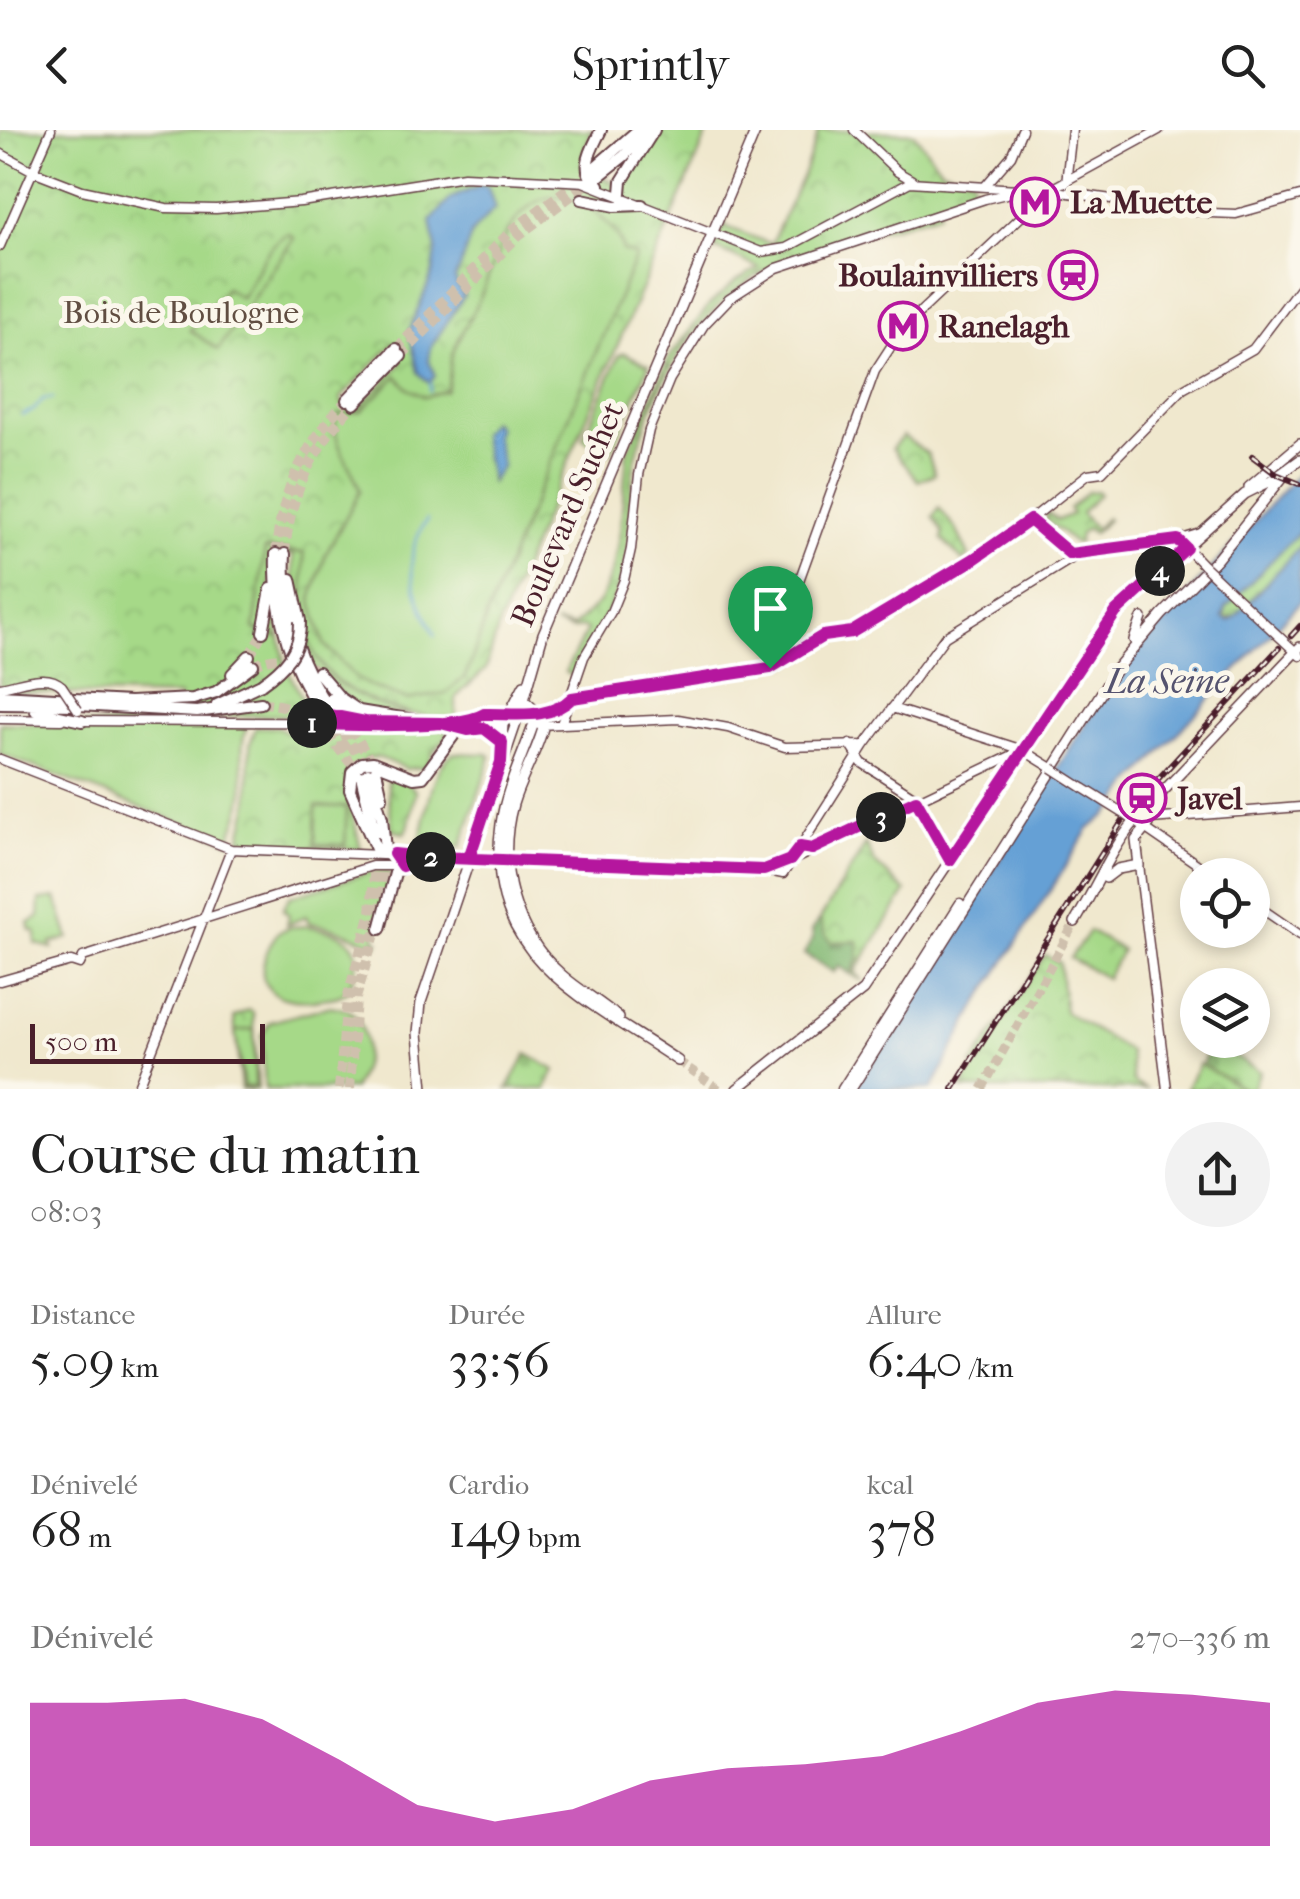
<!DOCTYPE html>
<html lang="fr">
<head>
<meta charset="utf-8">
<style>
	:root { --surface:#fff; --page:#f2f2f2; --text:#222; --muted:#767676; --accent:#b5179e }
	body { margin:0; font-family:"IM FELL French Canon",serif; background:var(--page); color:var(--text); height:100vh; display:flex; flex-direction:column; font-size:38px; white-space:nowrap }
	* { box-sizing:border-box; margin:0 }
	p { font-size:32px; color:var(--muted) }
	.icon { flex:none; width:55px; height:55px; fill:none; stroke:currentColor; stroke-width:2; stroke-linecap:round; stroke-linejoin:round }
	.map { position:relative; height:959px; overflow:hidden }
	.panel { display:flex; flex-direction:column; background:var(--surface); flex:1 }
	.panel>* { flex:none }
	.fabs { position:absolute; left:1180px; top:728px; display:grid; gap:20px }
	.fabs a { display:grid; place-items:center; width:90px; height:90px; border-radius:50%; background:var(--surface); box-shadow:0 5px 15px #0003; font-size:50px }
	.scale { position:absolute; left:30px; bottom:25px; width:235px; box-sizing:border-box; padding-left:10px; border:5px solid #4a1f2b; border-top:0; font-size:28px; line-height:35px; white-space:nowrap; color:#4a1f2b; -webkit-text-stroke:8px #fbf7ec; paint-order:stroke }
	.pin { position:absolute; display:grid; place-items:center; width:85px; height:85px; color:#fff; margin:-102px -42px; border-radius:50% 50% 50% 0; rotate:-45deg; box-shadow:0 0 10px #0007 }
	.pin .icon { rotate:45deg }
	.km { position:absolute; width:50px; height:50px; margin:-25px; border-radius:50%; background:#222; color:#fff; font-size:28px; line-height:50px; text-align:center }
	.round { display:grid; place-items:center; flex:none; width:105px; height:105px; border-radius:52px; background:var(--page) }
	.head { display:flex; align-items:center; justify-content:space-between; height:170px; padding:0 30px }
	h1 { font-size:55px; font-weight:600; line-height:75px }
	.metrics { display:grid; grid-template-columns:repeat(3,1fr); gap:15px; height:170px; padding:10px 30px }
	.metrics div { display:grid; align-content:center }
	.metrics b { font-size:50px; font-weight:600 }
	.metrics small { font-size:28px; font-weight:400 }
	.metrics p { font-size:28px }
	.chart { height:280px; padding:20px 30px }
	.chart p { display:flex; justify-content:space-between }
	.chart svg { width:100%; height:180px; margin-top:10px; fill:var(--accent); opacity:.7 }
	header { display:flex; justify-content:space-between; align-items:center; height:130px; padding:0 30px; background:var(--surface); font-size:45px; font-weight:600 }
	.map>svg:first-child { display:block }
	.grass { fill:url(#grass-tufts); stroke:#787c5a; stroke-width:2.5 }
	.forest { fill:url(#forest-firs); stroke:#676c50; stroke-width:2.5 }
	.cemetery { fill:url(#cemetery-stones); stroke:#787c5a; stroke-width:2.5 }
	.park { fill:url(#park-crowns); stroke:#787c5a; stroke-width:2.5; fill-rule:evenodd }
	.pitch { fill:#a6d988; stroke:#787c5a; stroke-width:2.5 }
	.water { fill:#65a0d5; stroke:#586080; stroke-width:2.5 }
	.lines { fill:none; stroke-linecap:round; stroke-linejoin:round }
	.stream { stroke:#65a0d5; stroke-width:2.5 }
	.primary-tunnel { stroke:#cfc0ad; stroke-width:9; stroke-dasharray:9 4.5; stroke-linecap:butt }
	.highway-tunnel { stroke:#cfc0ad; stroke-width:10; stroke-dasharray:10 5; stroke-linecap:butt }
	.secondary-casing { stroke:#633d43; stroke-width:11 }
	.primary-casing { stroke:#633d43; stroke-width:12 }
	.highway-casing { stroke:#633d43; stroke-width:14 }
	.secondary { stroke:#fff; stroke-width:8 }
	.primary { stroke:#fff; stroke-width:9 }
	.highway { stroke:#fff; stroke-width:10 }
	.rail-casing { stroke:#4a1f2b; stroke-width:6 }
	.rail { stroke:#fbf7ec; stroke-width:2.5; stroke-dasharray:8; stroke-linecap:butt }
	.secondary-bridge-casing { stroke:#633d43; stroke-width:11; stroke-linecap:butt }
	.highway-bridge-casing { stroke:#633d43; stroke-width:14; stroke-linecap:butt }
	.secondary-bridge { stroke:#fff; stroke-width:8 }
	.highway-bridge { stroke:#fff; stroke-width:10 }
	.route-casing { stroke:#fff; stroke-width:20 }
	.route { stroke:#b5179e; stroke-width:12 }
	.labels { text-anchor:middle; stroke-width:10; stroke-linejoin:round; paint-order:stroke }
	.poi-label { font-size:32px; font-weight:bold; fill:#4a1f2b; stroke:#fbf7ec; text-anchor:start }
	.park-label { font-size:32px; fill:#614e42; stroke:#fbf7ec }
	.street-label { font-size:32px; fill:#4a1f2b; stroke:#fbf7ec }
	.water-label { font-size:35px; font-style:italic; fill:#55536f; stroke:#fbf7ec }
</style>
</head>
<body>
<header><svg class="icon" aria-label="back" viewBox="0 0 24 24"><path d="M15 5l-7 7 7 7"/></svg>Sprintly<svg class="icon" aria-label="search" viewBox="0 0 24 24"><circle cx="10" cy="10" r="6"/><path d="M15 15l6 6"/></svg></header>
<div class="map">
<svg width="1300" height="959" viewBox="0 0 1300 959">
	<defs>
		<pattern id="grass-tufts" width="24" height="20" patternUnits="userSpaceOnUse" patternTransform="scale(2.5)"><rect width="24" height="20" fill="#a6d988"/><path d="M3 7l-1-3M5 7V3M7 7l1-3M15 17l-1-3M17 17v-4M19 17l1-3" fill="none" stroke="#90ba76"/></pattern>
		<pattern id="forest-firs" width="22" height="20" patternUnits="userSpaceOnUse" patternTransform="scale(2.5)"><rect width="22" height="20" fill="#84b974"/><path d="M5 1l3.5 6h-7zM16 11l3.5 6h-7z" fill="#6e965f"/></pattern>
		<pattern id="cemetery-stones" width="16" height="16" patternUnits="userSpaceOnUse" patternTransform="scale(2.5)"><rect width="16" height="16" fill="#a6d988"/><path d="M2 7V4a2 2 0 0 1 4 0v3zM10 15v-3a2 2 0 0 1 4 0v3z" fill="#90ba76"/></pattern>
		<pattern id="park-crowns" width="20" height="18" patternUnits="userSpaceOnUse" patternTransform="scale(2.5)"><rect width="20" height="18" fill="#a6d988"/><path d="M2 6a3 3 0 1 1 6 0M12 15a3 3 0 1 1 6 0" fill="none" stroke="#90ba76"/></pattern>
	</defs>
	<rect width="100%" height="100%" fill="#fbf7ec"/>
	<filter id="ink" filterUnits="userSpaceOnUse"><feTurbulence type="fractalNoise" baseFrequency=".01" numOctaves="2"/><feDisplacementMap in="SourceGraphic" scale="20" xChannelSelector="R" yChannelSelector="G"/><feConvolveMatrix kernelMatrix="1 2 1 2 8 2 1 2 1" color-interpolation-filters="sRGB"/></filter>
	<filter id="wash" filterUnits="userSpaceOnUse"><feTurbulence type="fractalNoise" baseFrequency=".0048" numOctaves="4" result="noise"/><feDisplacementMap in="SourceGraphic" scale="40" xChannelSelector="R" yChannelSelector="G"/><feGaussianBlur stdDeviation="2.25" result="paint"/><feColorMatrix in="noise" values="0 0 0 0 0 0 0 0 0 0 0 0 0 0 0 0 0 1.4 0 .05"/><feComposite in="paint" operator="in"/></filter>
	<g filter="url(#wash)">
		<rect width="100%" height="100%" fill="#f0e8ce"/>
		<!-- grass -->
		<path class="grass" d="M244,410L305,423L304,490L294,459L293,425L272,424L270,456L284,531L274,507L254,499Z
			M304,494C310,524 327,550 355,563C373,571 391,574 407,585L362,581L317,542L301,512Z"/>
		<!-- forest -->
		<path class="forest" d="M820,789L825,804L858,811L859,828L851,844L838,836L834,842L804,824L813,808L812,800Z"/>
		<!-- cemetery -->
		<path class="cemetery" d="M1210,913L1260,941L1253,959H1244L1202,935Z
			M527,924L555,940L546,959H507Z"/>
		<!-- park -->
		<path class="park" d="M0,0H592L583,24L594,32L603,48L623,55L660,0H709L500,492L486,539L456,567V589C401,588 319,564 306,501C300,475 305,449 304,423L265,419L254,499L280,507L286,537L308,579L305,585L180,587V566L0,562ZM394,213L399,216L402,233L360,276L342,273L341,268Z
			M819,0L914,3L941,39L973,48L972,60L937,76L939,83C882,101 818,113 765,141C696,178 653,255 635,330C627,367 632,407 622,444C612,481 589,512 573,547L565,542L587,500L582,497L572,500L555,494L573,497L600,471L613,439L620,402L627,323L669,228L710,174L735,152L759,138L717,119L713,121L725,93L727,97L771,114L805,41Z
			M903,306L928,324L935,344L918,351L892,318Z
			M1097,361L1099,364L1081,383L1095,399L1106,388L1108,390L1093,403L1087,398L1080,404L1078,413H1074L1045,389L1047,383L1057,390L1072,384L1069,379L1087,362Z
			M939,378L956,399L969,426L963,431L942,409L943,402L933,387Z
			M1300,401V416L1236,486L1224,490L1226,478Z
			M256,597H278L287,602L295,597L446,599L448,606L434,621L426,637L406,639L378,627L367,628L347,663L361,719L239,715L249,672L250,614Z
			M382,641L405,648L416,662L408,698L404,703L392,700L387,647H383Z
			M866,714L874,732L906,762L855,842L863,851L851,844L859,828L858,811L832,812L825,804L820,789Z
			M1089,801L1122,820L1106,848L1070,828Z
			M1045,825L1059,832L1065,882L1129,921L1133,952L1145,959H962L974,937L972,935Z
			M249,880L253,882L258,959H241L234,887Z
			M1199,934L1201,935L1244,959H1186Z"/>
		<!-- pitch -->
		<path class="pitch" d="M561,66L591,73C601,94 617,94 623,121L636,126L488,482L470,536L464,548L446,563L407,570L372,557L356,548L324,514L311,469L326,424L360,361C354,338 327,310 338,284L361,281L397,246L409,259L425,267L446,260C452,248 448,234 453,222C460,204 470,189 478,172C495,135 509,66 561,66Z
			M288,103L294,108L218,220L190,200L226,158L241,168C256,147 264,116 288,103Z
			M624,223L649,235L610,323L583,309L619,225Z
			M0,593L247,596C238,619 245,640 243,666C241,682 234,697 229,711L0,624Z
			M453,623L488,624L491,627L461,717H422L419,713C428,685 429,641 453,623Z
			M316,676L347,677L345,715L315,714Z
			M370,742L388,743L391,747L375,809L379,811L377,815C354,808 334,795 309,793L306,786L287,795L289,785L283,780L289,767Z
			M56,768L69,808L51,813L52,818L36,814V801H31L29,793L39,787L40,770Z
			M307,796C325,799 356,804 357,827C357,837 352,857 344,863C339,868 329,868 322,869C266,878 246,848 278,802L291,797Z
			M330,876L347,879C371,897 370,930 353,959H265L262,905L270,892Z
			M254,899L255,956L244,957L235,901Z"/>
		<!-- water -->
		<path class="water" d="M482,55L488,57L495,78L472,103L455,149L464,166L431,217L429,230L435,246L429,253L418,242L409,201L433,142L436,120L431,91L451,68Z
			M491,291L497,297L495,305L502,336L491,352L481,304Z
			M1300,342V401L1226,478L1223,488L1229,491L1236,486L1300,416V472L1130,655L1110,682L1089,699L975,878L932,959H854L1122,536Z"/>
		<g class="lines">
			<!-- stream -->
			<path class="stream" d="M430,261V253
				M22,285L34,280L43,269L53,268
				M427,390C398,430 416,466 435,505"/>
		</g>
	</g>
	<g filter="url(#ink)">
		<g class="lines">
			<!-- primary-tunnel -->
			<path class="primary-tunnel" d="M678,931L719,959
				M982,959L1075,792"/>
			<!-- highway-tunnel -->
			<path class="highway-tunnel" d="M396,219L511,101L593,39
				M401,226L519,105L591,51
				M276,424C280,363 305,313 347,270
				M285,424C289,365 313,317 354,274
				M249,526L263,502
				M253,535C276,524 297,526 318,542
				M261,573C311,574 331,610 360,645
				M344,585L375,639
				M324,586L349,622
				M335,588L368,643
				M339,959L347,869L371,782L376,719
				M350,959L356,868L381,784L384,729"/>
			<!-- secondary casing -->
			<g class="secondary-casing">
				<path id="secondary" d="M854,0L898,42L912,50
					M0,23L33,41L82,60L166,78L216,79L301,72L464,46L587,52
					M583,52L761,122L786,118L910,52L1062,62L1210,83L1236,84L1300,66
					M1066,53L1072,0
					M986,55L1011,26L1022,0
					M1051,59L1159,0
					M0,116L51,0
					M1030,391L1070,424L1169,413L1201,403
					M1183,414L1204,436
					M1242,472L1300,526
					M771,538L775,517L875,241L903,198L1041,68L1043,61
					M0,557C20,554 47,541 62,556
					M568,571L771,538L823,506L852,502L1015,402L1088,344L1102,342L1183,259L1253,219L1300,157
					M892,578L1023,620L1052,638
					M537,584L547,583L568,572
					M316,586L351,589
					M0,589L61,590
					M80,591L405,593
					M429,593C457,593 481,583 508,584
					M561,594L584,527L611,482L624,450L631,419L639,345L649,300L670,249L704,195L729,169L777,138L985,69L1023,60
					M539,595L678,589L728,598L785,617L865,615
					M455,596L468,599L503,595
					M850,614L862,633L915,667L950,731
					M0,629L231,719L764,740L783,744L865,615L945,507L1071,429L1070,424
					M1083,658L1123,683
					M1130,688L1213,745
					M1151,689L1300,677
					M793,730L1023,620
					M1139,735L1167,959
					M1252,772L1300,805
					M83,827L372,736H402L420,728
					M0,851L71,831L80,834L83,827
					M137,959L231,719
					M842,959L960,773"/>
			</g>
			<!-- primary casing -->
			<g class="primary-casing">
				<path id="primary" d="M1249,357L1300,314
					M1134,510L1142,488
					M524,570L541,586L544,594C538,621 521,647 513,674C496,736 514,803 562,845C580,861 601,872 619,888
					M537,584C526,620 506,656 501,694C482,829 586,868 678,931
					M501,624L503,595L524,555
					M1106,748L1118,739L1139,735L1136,710L1149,694L1155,673
					M1075,792C1096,758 1110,721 1135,691L1300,517
					M423,959L418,903L421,872L524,570L543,504L756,0
					M737,959L863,860L1120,477L1245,364L1271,351L1300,330
					M851,959L1117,538L1162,485L1217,429L1283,347"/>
			</g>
			<!-- highway casing -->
			<g class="highway-casing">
				<path id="highway" d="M594,38L638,0
					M599,46L624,26L646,3
					M599,55C577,41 592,19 601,0
					M621,63L622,51L654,0
					M582,69L615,76L642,75
					M347,270L396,219
					M354,274L401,226
					M276,424C274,481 289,534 321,581
					M285,424C282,481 298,535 331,581
					M291,449L300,491
					M263,502L271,459
					M318,542L340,568L359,581L432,593
					M232,544L249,526
					M0,565L130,572L193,569L216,562L253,535
					M330,569L351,589
					M0,574L79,575L197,582L261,573
					M217,575L261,554
					M308,575L320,593
					M36,581L82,591
					M376,640L382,667
					M368,643L382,688L385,720
					M361,646L375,703
					M376,719L350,660L352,642L362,633L373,632L414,648L423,647L459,598
					M380,799L395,743L402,736"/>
			</g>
			<!-- secondary -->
			<use href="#secondary" class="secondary"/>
			<!-- primary -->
			<use href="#primary" class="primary"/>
			<!-- highway -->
			<use href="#highway" class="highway"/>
			<!-- rail casing -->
			<g class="rail-casing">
				<path id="rail" d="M1252,326L1276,344L1300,354
					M1291,506L1300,496
					M1133,676L1279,518
					M953,959L1123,690"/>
			</g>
			<!-- rail -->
			<use href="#rail" class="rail"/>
			<!-- secondary-bridge casing -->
			<g class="secondary-bridge-casing">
				<path id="secondary-bridge" d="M1204,436L1242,472
					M62,556L78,580
					M1052,638L1083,658
					M1123,683L1130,688"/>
			</g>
			<!-- highway-bridge casing -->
			<g class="highway-bridge-casing">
				<path id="highway-bridge" d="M261,554C284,538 301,521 300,491"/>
			</g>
			<!-- secondary-bridge -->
			<use href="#secondary-bridge" class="secondary-bridge"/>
			<!-- highway-bridge -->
			<use href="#highway-bridge" class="highway-bridge"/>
		</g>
	</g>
	<g class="lines" filter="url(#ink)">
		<!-- route casing -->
		<g class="route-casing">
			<path id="route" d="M770,538L572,568C549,591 514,583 484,584C458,600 332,595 297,592L330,585L365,592L441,593L468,600L484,598L502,612L501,632L469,728L424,727L402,736L394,724L424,727L764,740L790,730L800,717L812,719L916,670L950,730L1116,482L1186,418L1178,410L1070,424L1030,390L974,429L852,502L823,506L770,538"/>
		</g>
		<!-- route -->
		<use href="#route" class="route"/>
	</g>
	<!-- icons -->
	<defs>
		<g id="metro-ring" transform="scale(2.5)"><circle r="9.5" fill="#fbf7ec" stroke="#b5179e" stroke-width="1.5"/><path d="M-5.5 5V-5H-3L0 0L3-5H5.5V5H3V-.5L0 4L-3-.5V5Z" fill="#b5179e"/></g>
		<g id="station-ring" transform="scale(2.5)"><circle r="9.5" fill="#fbf7ec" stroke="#b5179e" stroke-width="1.5"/><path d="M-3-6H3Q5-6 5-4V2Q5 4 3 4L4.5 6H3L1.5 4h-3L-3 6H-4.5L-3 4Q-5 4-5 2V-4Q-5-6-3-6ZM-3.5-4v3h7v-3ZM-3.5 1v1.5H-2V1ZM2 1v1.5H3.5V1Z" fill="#b5179e"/></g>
	</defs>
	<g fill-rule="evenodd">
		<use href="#metro-ring" x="1035" y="72"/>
		<use href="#station-ring" x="1073" y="145"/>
		<use href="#metro-ring" x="903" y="196"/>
		<use href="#station-ring" x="1142" y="668"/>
	</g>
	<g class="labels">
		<!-- poi labels -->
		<g class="poi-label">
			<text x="1070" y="83">La Muette</text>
			<text x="1038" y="156" text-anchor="end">Boulainvilliers</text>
			<text x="938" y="207">Ranelagh</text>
			<text x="1177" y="679">Javel</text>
		</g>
		<!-- park labels -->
		<g class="park-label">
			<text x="181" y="193">Bois de Boulogne</text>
		</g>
		<!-- street labels -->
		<g class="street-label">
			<text transform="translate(567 384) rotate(-67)" y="11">Boulevard Suchet</text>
		</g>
		<!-- water labels -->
		<g class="water-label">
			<text x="1167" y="563">La Seine</text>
		</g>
	</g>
</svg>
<div class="fabs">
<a><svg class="icon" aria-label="locate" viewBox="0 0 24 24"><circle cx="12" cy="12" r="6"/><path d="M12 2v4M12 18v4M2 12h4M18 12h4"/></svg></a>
<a><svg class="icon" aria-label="layers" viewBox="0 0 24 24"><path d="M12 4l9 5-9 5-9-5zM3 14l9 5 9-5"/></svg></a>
</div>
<div class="scale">500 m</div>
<div class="pin" style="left:770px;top:538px;background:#1e9e55"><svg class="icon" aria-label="arrive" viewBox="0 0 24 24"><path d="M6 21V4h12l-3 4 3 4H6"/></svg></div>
<b class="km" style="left:312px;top:593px">1</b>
<b class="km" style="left:431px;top:727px">2</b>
<b class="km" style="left:881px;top:687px">3</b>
<b class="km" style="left:1160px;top:441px">4</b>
</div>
<section class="panel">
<div class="head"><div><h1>Course du matin</h1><p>08:03</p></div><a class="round"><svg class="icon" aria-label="share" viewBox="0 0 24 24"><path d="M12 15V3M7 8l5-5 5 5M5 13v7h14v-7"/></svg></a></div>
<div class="metrics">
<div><p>Distance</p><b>5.09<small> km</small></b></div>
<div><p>Durée</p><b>33:56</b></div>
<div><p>Allure</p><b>6:40<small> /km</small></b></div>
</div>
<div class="metrics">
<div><p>Dénivelé</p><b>68<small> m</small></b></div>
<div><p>Cardio</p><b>149<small> bpm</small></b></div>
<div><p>kcal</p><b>378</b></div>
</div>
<div class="chart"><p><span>Dénivelé</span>270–336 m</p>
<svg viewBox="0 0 160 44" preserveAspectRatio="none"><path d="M0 44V9L10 9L20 8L30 13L40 23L50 34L60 38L70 35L80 28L90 25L100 24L110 22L120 16L130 9L140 6L150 7L160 9V44z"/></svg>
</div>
</section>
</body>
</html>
